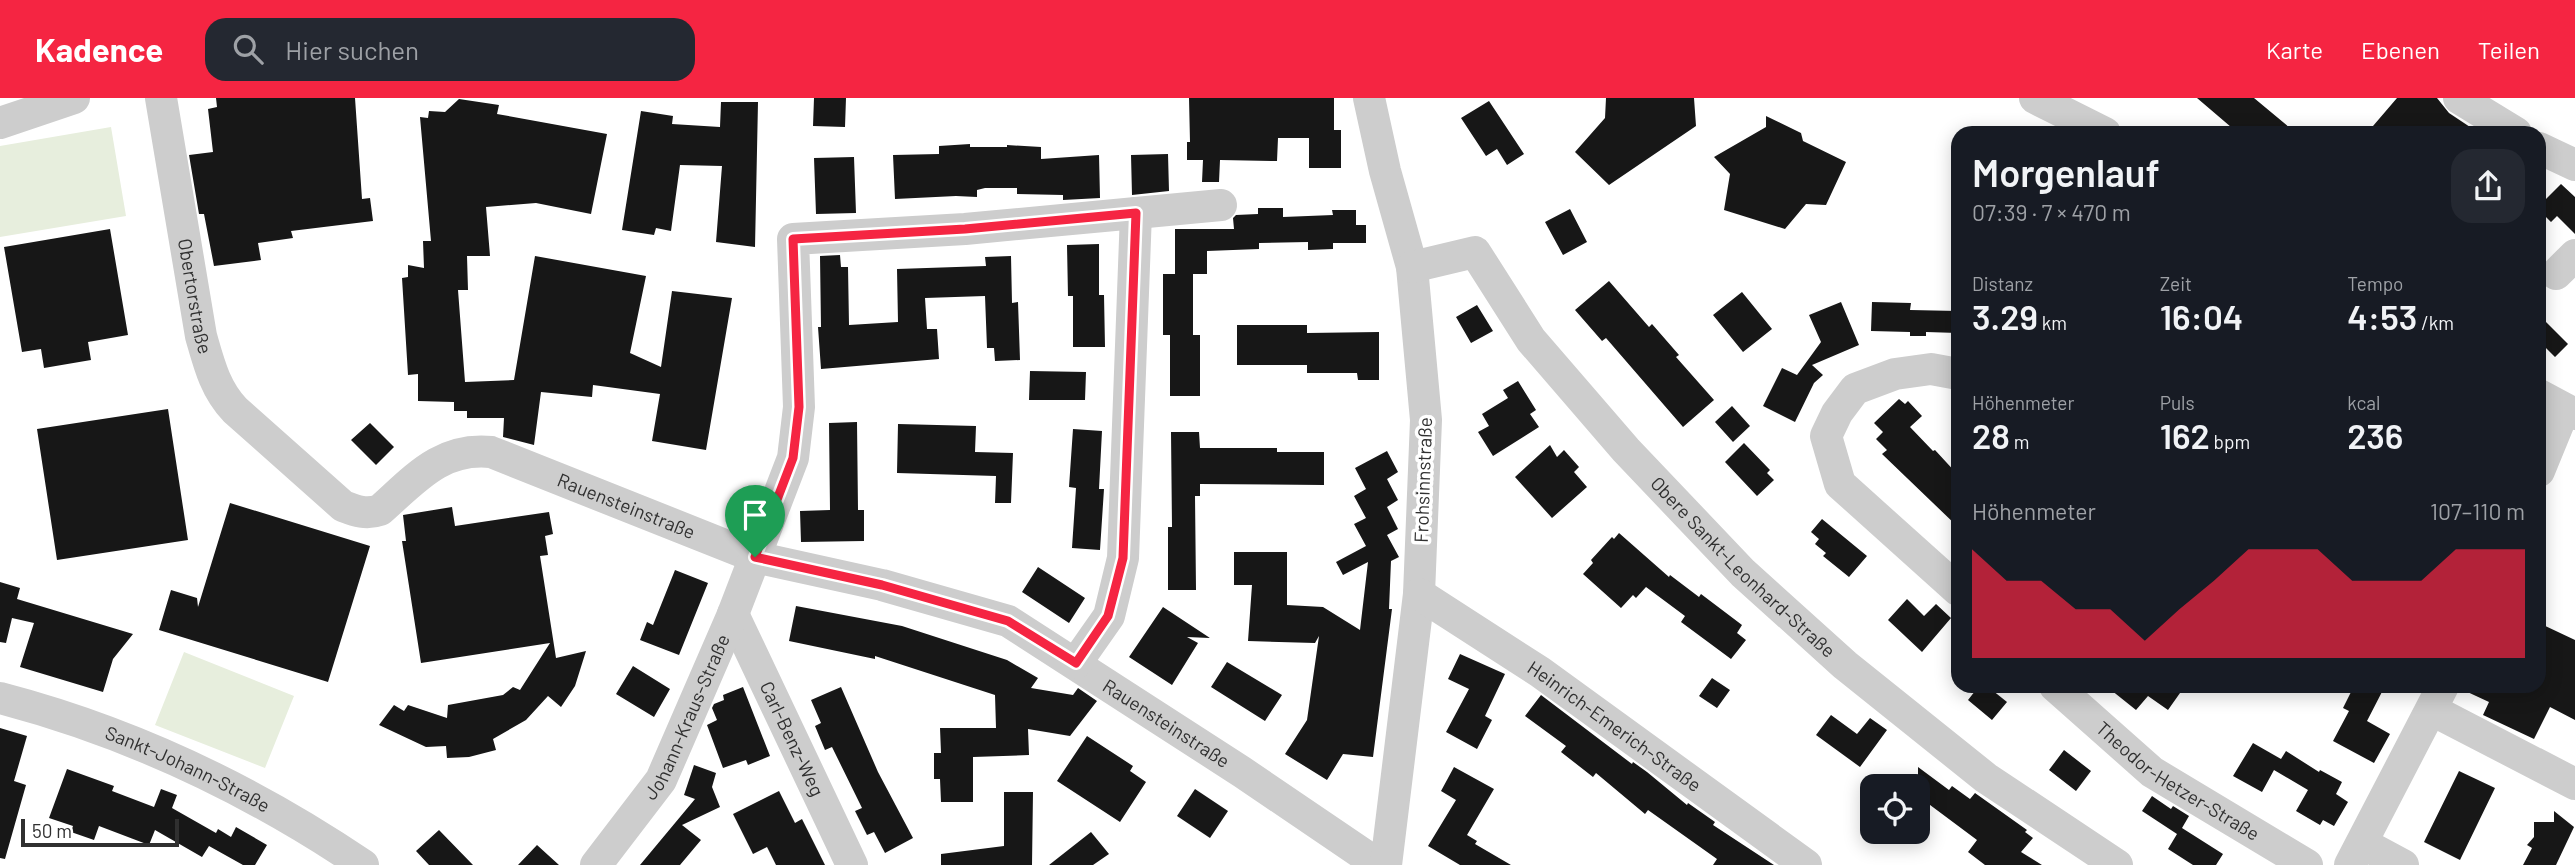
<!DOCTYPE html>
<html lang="de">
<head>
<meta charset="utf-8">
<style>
	:root { --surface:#171b24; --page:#242831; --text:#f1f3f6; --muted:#9ea1a6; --accent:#f52542 }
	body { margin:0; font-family:Barlow,sans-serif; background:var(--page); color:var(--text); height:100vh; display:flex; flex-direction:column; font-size:26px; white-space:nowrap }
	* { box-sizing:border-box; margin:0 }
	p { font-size:23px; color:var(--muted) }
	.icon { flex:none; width:38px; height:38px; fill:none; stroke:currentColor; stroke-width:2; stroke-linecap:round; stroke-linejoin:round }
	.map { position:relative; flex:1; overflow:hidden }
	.sheet { position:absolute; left:1951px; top:28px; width:595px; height:567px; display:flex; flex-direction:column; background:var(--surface); border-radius:21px; box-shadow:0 4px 18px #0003 }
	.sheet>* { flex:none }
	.buttons { position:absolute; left:1860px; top:676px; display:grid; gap:14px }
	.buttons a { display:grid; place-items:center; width:70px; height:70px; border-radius:14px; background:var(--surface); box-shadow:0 4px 18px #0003; font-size:35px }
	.scale { position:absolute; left:21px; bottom:18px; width:158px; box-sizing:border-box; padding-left:7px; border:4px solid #303030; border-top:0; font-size:19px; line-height:24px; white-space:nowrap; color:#303030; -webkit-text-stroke:5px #fff; paint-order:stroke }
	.pin { position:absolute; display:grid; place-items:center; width:60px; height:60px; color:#fff; margin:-72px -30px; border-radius:50% 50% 50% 0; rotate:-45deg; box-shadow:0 0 7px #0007 }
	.pin .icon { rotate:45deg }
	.round { display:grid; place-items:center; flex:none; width:74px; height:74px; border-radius:21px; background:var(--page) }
	.head { display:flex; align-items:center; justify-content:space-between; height:119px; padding:0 21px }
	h1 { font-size:38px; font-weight:600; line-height:52px }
	.metrics { display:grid; grid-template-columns:repeat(3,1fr); gap:10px; height:119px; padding:7px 21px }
	.metrics div { display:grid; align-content:center }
	.metrics b { font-size:35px; font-weight:600 }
	.metrics small { font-size:19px; font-weight:400 }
	.metrics p { font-size:19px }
	.chart { height:196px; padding:14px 21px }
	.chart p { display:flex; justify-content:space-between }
	.chart svg { width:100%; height:126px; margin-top:7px; fill:var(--accent); opacity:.7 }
	header { display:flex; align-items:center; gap:42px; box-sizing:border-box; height:98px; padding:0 35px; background:var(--accent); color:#fff }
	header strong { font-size:33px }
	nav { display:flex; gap:38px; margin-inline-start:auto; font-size:24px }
	.search { width:490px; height:63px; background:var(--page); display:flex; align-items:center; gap:18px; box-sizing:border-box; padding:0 24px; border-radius:21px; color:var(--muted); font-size:26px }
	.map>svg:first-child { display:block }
	.green { fill:#e7eedd }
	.building { fill:#171717 }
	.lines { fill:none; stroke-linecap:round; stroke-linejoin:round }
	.minor { stroke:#cdcdcd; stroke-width:32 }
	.route-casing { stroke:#fff; stroke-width:14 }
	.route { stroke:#f52542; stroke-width:9 }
	.labels { text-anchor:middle; stroke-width:7; stroke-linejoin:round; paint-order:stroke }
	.street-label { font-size:19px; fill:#303030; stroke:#fff }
</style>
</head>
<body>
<header>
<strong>Kadence</strong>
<div class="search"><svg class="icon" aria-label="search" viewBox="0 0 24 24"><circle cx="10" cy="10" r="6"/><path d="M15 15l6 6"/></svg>Hier suchen</div>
<nav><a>Karte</a><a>Ebenen</a><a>Teilen</a></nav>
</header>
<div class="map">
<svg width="2575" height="767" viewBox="0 0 2575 767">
	<rect width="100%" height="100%" fill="#fff"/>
	<!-- green -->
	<path class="green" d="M111,29L126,118L0,139V48Z
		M184,554L294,598L265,670L155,627Z"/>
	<!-- building -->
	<path class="building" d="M216,0H355L362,101L370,100L373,123L291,133L293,140L258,145L261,162L214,168L204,116H199L189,57L213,54L208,11L217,9Z
		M814,0H846L845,29L813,28Z
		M1189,0H1334V32H1341V70H1309V40H1278L1277,63L1220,62L1219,84H1202L1203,62H1187V44H1190Z
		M1606,0H1694L1696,28L1609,87L1575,54L1605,20Z
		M2197,0H2254L2296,35H2238Z
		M2397,0H2437L2449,15L2479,35H2367Z
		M459,1L499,7L497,16L607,36L591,116L536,105L486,109L490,158H467L468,192H458L465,284L514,282L535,158L646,178L630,255L661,269L672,193L732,200L706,352L652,343L660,296L593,287L592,299L541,294L534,347L503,339L504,320H467V313H454V304L418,303V276L408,277L402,180L408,179V167L424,170L423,143H431L420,19L428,20L429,13L445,14Z
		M1489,3L1524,56L1507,67L1497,51L1486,58L1461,20Z
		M721,4H758L755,149L716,144L722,68L680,67L671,133L656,130L654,137L622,132L641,13L673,18L672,26L720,29Z
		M1766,18L1801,35L1803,43L1846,64L1826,107L1806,106L1785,131L1724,112L1730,76L1714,59L1766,29Z
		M970,46V49H1007V47L1041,49V61L1099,57L1100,100L1063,102V97L1017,96V90H985L977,92V99L956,98L895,101L893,57L939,56V48Z
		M1168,56L1169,93L1132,97L1131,57Z
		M854,59L856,115L816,116L814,60Z
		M2561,86L2575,99V136L2557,118L2551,124L2539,112V108Z
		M1258,110H1283V119L1333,117L1332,112H1356V127H1366V145H1333V151L1308,152V144L1259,145V151L1207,153V176H1193V237H1200V298H1170V237H1163V176H1175V131H1234L1233,120L1236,117L1258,116Z
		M1570,111L1587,144L1563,157L1545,124Z
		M110,131L128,237L88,244L91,262L44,270L41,251L22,254L4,149Z
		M1099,146V197H1104L1105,249H1073V198H1068L1067,147Z
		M840,157L841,169H848L849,227L898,224L897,171L986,168L985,159L1011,158L1012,205L1018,204L1020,262L995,263L994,250H987L985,198L925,200L927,231H937L939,261L821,271L818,229H821L820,158Z
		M1609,183L1649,229L1652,226L1679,257L1676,259L1714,302L1683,329L1606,240L1602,243L1575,212Z
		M1742,194L1772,231L1743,254L1713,217Z
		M1841,204L1859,247L1812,267L1823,277L1814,285L1795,324L1763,308L1782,270L1797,277L1821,244L1809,217Z
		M1872,204L1911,205L1910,212L1958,213V235L1926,234V238H1910V234L1871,233Z
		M1477,207L1493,233L1471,245L1456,219Z
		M2539,217L2568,246L2555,259L2539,243Z
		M1237,227H1307V235L1379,234V282H1358L1357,275H1307V267H1237Z
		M1030,273L1086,274L1085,302H1029Z
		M1518,283L1536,312L1530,316L1539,329L1493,358L1478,334L1489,328L1482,316L1508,300L1503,292Z
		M1899,301L1905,306L1908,303L1922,318L1910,329L1933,353L1935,352L1958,377V429L1882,356L1887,352L1876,341L1883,334L1874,325Z
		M1732,308L1750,328L1733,344L1715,324Z
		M168,311L188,442L57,462L37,331Z
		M857,324L858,412H864V443L801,444L800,413L830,412L829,325Z
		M370,325L394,349L376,367L351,342Z
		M898,326L976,328L975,354L1013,355L1011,405H995L996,378L897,375Z
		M1073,331L1102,333L1099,391H1104L1100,452L1072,450L1076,390L1069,389Z
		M1171,334H1199L1200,350H1277V354H1324V387L1200,386V398H1195L1196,492H1168V429H1172Z
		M1744,345L1770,372L1767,375L1774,382L1757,398L1725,364Z
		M1550,347L1557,359L1564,352L1579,369L1574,374L1587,389L1552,420L1515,379Z
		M1387,353L1398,374L1387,381L1398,402L1387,409L1398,431L1387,437L1399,459L1391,463L1389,511H1392L1373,659L1343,656L1327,682L1285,656L1307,622L1319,538L1315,545L1248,543L1252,487H1234V454H1287V507L1323,509L1360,532L1368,464L1343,477L1336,464L1366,448L1354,426L1366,420L1354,398L1366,391L1355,370Z
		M230,405L370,448L328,584L159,532L171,492L197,500L198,509Z
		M452,409L455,428L549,414L553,436L545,438L548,457L540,458L556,560L586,553L575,588L561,609L548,598L526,622L493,641L496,652L469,659L447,660L446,648L426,649L379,627L394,607L404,613L408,607L447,620L448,607L503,597L513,589L520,592L550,545L421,565L402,443H406L403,417Z
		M1822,421L1867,458L1849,479L1823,458L1826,455L1815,446L1819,441L1811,434Z
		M1619,435L1669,479L1670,477L1699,499L1701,496L1742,527L1737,535L1746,542L1731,561L1681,524L1685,518L1646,489L1636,500L1633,497L1621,510L1583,476L1593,465L1591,462L1612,439L1614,441Z
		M1038,469L1085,500L1069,525L1022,494Z
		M675,472L708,485L679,557L640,542L647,524L653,527Z
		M0,484L20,490L17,501L133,536L113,561L103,594L20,569L34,525L12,520L6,545L0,544Z
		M1907,501L1924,518L1936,506L1951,520L1922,554L1888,522Z
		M796,508L902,528L1007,562L1038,580L1031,590L1073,597L1078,590L1097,603L1070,638L1028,631L1029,657L973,659V704H941L940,681H934V655H941L940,630H996L995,597L875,558V561L789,543Z
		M1163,509L1210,540L1187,539L1198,545L1172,587L1129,559Z
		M2539,525L2575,542V622L2550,609L2534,641L2483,617L2489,604L2461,591V588H2539Z
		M1460,556L1505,576L1485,618L1492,622L1477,651L1446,634L1469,591L1448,581Z
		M1227,564L1282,597L1265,623L1211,589Z
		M633,568L670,591L654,619L616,596Z
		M1712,580L1730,592L1717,610L1699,598Z
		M1979,588H1987L2007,604L1992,622L1968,602Z
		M2106,588H2169L2180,595L2168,612L2148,598L2136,612Z
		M2354,588H2385L2367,623L2390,636L2374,665L2333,643L2349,613L2343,610Z
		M743,589L770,658L748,667L746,662L723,670L707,627L717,622L712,610L714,606L724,602L723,597Z
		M841,589L878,674L913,740L885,755L874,734L867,737L855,713L862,710L832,649L825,652L815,628L821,625L811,602Z
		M1541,597L1632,666L1633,664L1647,674L1687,707L1688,705L1715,724L1713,727L1774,767H1713L1717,761L1648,712L1645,716L1596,675L1593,679L1561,654L1566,648L1525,618Z
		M1831,617L1857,636L1870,620L1887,632L1860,669L1816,637Z
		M0,630L27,638L14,683L26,687L5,761L0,760Z
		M1087,638L1133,668L1130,673L1146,684L1120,724L1057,683Z
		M2253,645L2281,661L2286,653L2319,674L2320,672L2342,684L2336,696L2348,704L2334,728L2323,722L2320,727L2296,713L2308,692L2274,672L2262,694L2233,678Z
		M2064,652L2091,673L2076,693L2049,672Z
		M694,667L716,675L712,689L720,709L682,727L701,742L680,767H640L695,701L684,697Z
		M1454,669L1494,691L1467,737L1477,743L1475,746L1511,767H1460L1428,748L1456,702L1441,693Z
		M1918,669L1949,692L1952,688L1970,701L1975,695L2027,732L2025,734L2033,740L2021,754L2042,767H1985L1968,754L1977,742L1918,698Z
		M67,671L114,688L112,693L154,709L161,691L177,697L172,710L216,735L218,731L231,739L236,729L267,747L255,767H243L209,748L202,759L155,732L149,747L99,728L94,742L71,734L73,728L49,720Z
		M2459,673L2495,690L2460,762L2424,744Z
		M1195,691L1228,713L1210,740L1177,718Z
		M779,693L795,725L802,721L825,767H776L767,749L753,756L733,716Z
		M1004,694H1033L1032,767H941V756L1004,748Z
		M2152,698L2171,711L2173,708L2189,718L2182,730L2223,756L2216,767H2193L2168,751L2177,736L2142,713Z
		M2554,713L2574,729L2556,767H2523L2532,750L2527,747L2534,739V724H2554Z
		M439,732L473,767H429L416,753Z
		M1091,734L1109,756L1093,767H1049Z
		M537,747L559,767H518Z"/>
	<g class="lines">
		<!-- minor -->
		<g class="minor">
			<path id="s1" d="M161,0L201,238C209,266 215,291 235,312L343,408C356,413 366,417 380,412C415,381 441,349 491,354L755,459L882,487L1008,523L1242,674L1379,767"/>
			<path d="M1369,0L1385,73L1412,169L1426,322L1419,496L1386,767"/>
			<path d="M2035,0L2105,35"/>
			<path d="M2459,0L2516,35"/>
			<path d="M0,25L74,0"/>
			<path d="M2539,50L2575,67"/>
			<path d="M1136,115L1221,107"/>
			<path id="s2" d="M1412,169L1475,154L1531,242L1626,352L1743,475L1845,567L1986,680L2117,767"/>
			<path d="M2556,176L2575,157"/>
			<path d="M1958,276L1931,271L1895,276L1855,291L1837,315L1826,338L1840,386L1958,492"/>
			<path d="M2539,297L2575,316"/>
			<path d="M2539,373L2564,312"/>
			<path id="s3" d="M1419,496L1540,574L1806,767"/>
			<path id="s4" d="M733,516L852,767"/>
			<path id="s5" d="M2055,588L2152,674L2307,767"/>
			<path id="s6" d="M0,600C130,634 252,692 363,767"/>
			<path d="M2432,612L2575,686"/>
			<path d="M2362,745L2403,767"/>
			<path id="s7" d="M596,767L661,682L733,516L793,360L799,309L793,141L965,131L1136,115L1123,460L1109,518L1076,565"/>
			<path d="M2350,767L2443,588"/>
		</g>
	</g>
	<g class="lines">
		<!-- route casing -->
		<g class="route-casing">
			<path id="route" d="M1136,115L1123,460L1108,518L1076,565L1008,523L882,487L755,459L793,360L799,309L793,141L965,131Z"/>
		</g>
		<!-- route -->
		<use href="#route" class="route"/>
	</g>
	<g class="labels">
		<!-- street labels -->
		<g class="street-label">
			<text dy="7" stroke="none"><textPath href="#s1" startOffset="201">Obertorstraße</textPath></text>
			<text transform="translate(1423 382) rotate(-88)" y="7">Frohsinnstraße</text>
			<text dy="7" stroke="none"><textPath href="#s1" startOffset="782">Rauensteinstraße</textPath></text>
			<text dy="7" stroke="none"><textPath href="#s2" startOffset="480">Obere Sankt-Leonhard-Straße</textPath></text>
			<text dy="7" stroke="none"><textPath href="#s7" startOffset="175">Johann-Kraus-Straße</textPath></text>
			<text dy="7" stroke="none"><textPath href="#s1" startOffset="1370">Rauensteinstraße</textPath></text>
			<text dy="7" stroke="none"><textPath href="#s3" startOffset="236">Heinrich-Emerich-Straße</textPath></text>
			<text dy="7" stroke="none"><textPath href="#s4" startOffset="138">Carl-Benz-Weg</textPath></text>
			<text dy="7" stroke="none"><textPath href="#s6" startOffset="201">Sankt-Johann-Straße</textPath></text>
			<text dy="7" stroke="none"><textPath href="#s5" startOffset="156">Theodor-Hetzer-Straße</textPath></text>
		</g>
	</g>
</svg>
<div class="buttons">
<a><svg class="icon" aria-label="locate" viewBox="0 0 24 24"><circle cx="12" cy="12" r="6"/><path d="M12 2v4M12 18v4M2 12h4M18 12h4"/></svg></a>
</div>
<div class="scale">50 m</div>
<div class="pin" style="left:755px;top:459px;background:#1e9e55"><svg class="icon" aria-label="arrive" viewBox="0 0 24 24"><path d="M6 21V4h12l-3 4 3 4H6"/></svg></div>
<section class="sheet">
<div class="head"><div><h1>Morgenlauf</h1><p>07:39 · 7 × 470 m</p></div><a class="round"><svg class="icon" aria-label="share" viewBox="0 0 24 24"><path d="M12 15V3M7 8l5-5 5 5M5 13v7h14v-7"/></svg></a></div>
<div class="metrics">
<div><p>Distanz</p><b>3.29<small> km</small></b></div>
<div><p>Zeit</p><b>16:04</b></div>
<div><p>Tempo</p><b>4:53<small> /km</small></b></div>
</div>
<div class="metrics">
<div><p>Höhenmeter</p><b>28<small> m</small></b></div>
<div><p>Puls</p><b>162<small> bpm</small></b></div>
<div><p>kcal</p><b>236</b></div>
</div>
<div class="chart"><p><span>Höhenmeter</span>107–110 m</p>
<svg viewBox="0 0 160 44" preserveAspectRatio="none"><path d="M0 44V6L10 17L20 17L30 27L40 27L50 38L60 27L70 17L80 6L90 6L100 6L110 17L120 17L130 17L140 6L150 6L160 6V44z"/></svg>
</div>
</section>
</div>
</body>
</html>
